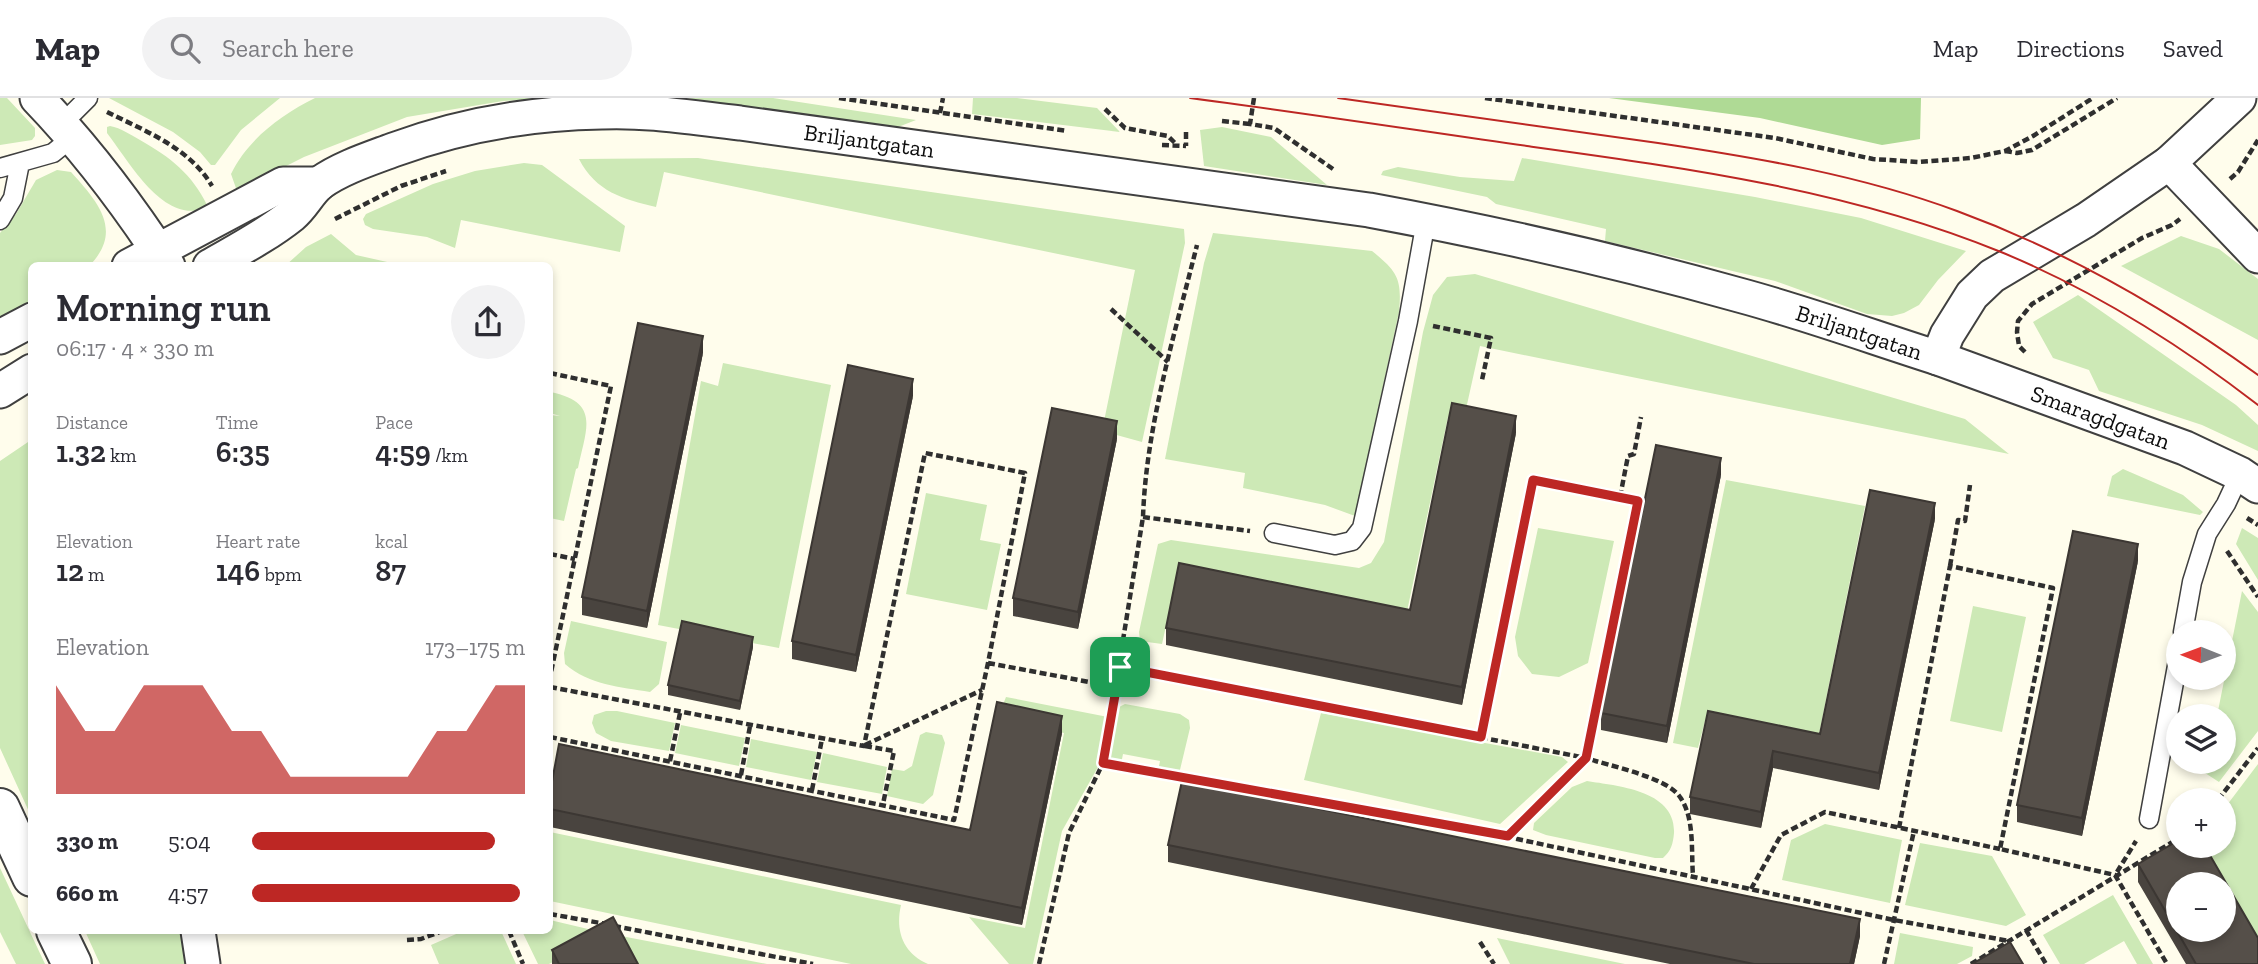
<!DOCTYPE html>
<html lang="en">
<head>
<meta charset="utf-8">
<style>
	:root { --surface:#fff; --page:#f2f2f3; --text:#2b2b33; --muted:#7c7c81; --line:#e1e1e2; --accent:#bd2724 }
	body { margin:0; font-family:"Zilla Slab",serif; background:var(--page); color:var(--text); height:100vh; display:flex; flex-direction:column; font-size:26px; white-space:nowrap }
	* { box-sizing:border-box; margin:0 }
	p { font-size:23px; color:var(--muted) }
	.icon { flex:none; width:38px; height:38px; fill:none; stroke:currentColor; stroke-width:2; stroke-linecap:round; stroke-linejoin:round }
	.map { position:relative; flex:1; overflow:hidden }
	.panel { position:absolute; left:28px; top:164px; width:525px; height:672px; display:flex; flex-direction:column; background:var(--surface); border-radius:10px; box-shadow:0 4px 10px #0003 }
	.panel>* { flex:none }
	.needle { width:46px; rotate:271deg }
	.fabs { position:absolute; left:2166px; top:522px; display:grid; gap:14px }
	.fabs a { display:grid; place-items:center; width:70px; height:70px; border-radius:50%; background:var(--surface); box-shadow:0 4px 10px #0003; font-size:35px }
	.pin { position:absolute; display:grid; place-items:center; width:60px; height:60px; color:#fff; margin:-30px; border-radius:14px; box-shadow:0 4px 10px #0006 }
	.round { display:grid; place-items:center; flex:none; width:74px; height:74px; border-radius:37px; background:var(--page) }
	.overview { display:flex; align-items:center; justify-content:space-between; height:119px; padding:0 28px }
	h1 { font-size:38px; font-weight:600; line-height:52px }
	.figures { display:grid; grid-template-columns:repeat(3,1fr); gap:10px; height:119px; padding:7px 28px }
	.figures div { display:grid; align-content:center }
	.figures b { font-size:30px; font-weight:600 }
	.figures small { font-size:19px; font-weight:400 }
	.figures p { font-size:19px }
	.chart { height:196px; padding:14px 28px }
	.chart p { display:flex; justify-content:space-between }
	.chart svg { width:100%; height:126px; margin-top:7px; fill:var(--accent); opacity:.7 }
	ul { padding:0 28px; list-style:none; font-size:23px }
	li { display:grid; grid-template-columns:112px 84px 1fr; align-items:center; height:52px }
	li i { height:18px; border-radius:9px; background:var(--accent) }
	header { display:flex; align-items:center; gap:42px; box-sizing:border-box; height:98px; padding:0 35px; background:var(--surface); border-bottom:2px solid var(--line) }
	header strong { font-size:33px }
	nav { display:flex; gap:38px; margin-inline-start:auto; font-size:24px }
	.search { width:490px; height:63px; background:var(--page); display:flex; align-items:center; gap:18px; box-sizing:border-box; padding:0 24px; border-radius:38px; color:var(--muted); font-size:26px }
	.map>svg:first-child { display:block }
	.green { fill:#cde9b6 }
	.forest { fill:#afda95 }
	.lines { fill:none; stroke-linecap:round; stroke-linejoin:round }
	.service-casing { stroke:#404040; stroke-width:21 }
	.minor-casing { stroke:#404040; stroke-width:37 }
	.tertiary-casing { stroke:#404040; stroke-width:42 }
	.path { stroke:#2f2f2f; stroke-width:4.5; stroke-dasharray:7 3.5; stroke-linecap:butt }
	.service { stroke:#fff; stroke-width:18 }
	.minor { stroke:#fff; stroke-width:33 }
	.tertiary { stroke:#fff; stroke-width:38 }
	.tram { stroke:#bd2724; stroke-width:2 }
	.wall { fill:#49443f }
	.shaded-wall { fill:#3c3733 }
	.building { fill:#554f49; stroke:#3c3733; stroke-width:2; fill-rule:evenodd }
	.route-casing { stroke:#fff; stroke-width:14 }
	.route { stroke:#bd2724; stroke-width:9 }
	.labels { text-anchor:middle; stroke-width:7; stroke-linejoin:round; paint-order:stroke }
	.street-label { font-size:23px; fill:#0d0d0d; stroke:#fff }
</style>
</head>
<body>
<header>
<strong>Map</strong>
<div class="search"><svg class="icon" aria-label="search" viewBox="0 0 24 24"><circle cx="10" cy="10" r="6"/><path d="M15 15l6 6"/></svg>Search here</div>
<nav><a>Map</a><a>Directions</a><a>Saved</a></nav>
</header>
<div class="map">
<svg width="2258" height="866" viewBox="0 0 2258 866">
	<rect width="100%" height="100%" fill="#fffdec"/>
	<!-- green -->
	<path class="green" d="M0,0H7L35,30V38L32,42L0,47Z
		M109,0H280L241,32L215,67H211L200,54L173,34Z
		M315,0H558L503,3L407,19L304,59L237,93L231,76C248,41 281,17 315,0Z
		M686,0H773L916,22L893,31Z
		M973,0H1017L1097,10L1120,34L972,16Z
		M110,28C121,30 131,37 140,42C170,59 192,76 207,107L206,110C163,127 129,63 107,35V29Z
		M1222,29L1271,39L1327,87L1204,68L1200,32Z
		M698,60L1184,131L1185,145L1142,344L1102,333L1135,172L664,74L656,109C623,101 596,94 579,61Z
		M1522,60L1755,99L1861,120L1966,153L1938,182L1919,207L1904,215L1892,218L1867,216L1775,183L1605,143L1606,131L1496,106L1487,99L1381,77L1383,73L1398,69L1460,79L1514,83Z
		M524,65L542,67L625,128L620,154L461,122L455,150L427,139L373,131L365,127L363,121L366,116L433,86L475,73Z
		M57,72L71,74C98,104 124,133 89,168H32L31,205L0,225V135L16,116L36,82Z
		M1213,135L1372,153C1398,174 1402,181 1399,214L1355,418L1325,407L1243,390L1245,375L1165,361L1204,165Z
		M331,136L356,157L405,168H285L306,149Z
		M2181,138L2219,151L2258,181V242L2121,168Z
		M1475,176L1965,321L2009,356L1480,248L1464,320L1448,319L1405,523L1177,478L1162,546L1140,543L1139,534L1158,446L1171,442L1359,470L1371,465L1384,444L1423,234L1433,197L1447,179Z
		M2078,197L2236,307L2258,327V353L2202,327L2099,293L2089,272L2053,260L2033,224Z
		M723,265L831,287L779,550L658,527L701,283L718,288Z
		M550,294C601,304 586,331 578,370L576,371L564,423L550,420V317L560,318L550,315Z
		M31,342V718L0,650V363Z
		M2123,371L2183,397L2203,414L2200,417L2107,398L2112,378Z
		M1726,382L1865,408L1811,676L1784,640L1705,623L1698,650L1673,645Z
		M926,395L987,407L980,442L1001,446L987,512L906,496Z
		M1538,430L1614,443L1588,565L1559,579L1532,576L1518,558L1515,539Z
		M2242,430L2258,440V482L2236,446Z
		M2242,493L2258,514V633L2219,684L2205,675L2207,663H2224V618H2217Z
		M1973,508L2026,519L2002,634L1950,623Z
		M571,523L667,544L659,586L650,594C620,589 589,587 565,566L564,555Z
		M1006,599L1108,619L1098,669L1062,733L1033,866H1009L969,819L1025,830L1064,635L998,619Z
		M1125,606L1180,616L1189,622L1190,630L1179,676L1158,673L1160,663L1123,656L1121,666L1111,664L1108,659L1119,609Z
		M606,613H617L675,625L669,653L611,643L596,635L592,625L594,617Z
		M1321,615L1562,659L1568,664L1500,726L1304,682Z
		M681,627L745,640L739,668L675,655Z
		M926,634L942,637L945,645L933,697L923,706L887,698L892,671L904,673L912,668L920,637Z
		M751,641L817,654L811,682L746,669Z
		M823,655L887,669L882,696L817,684Z
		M2258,666V858L2224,786L2197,747H2224V711Z
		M1587,683C1617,688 1676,692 1674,735C1673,746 1671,753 1663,760H1655L1546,737L1533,732L1534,725L1572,689Z
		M1825,726L1902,742L1890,805L1782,782L1791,742Z
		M550,734L901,807C895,833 903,855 928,866H851L550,803Z
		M1920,745L1992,758L2026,817L2006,828L1905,807Z
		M0,770L1,772L45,866H16L0,834Z
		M2113,797L2153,866H2137L2124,843L2084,866H2060L2043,837Z
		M550,822L609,836L549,866H538L522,833H550Z
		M85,833H185L186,866H100Z
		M463,833H501L516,866H439L431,847Z
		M1900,835L1973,849L1972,858L1957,866H1894Z
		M616,837L767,866H632Z
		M1497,840L1625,866H1510Z"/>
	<!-- forest -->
	<path class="forest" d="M1609,0H1921L1920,41L1882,47L1760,20Z"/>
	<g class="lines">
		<!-- service casing -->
		<g class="service-casing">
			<path id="service" d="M62,26L88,0
				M0,70L53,55L74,38
				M0,122L13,100L20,65
				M1274,435L1335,447L1352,443L1362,430L1408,223L1426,123
				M2183,534L2192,484L2207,436L2226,406L2240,376
				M2149,721L2179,557"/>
		</g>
		<!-- minor casing -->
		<g class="minor-casing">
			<g id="minor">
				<path d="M37,0C87,52 129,108 168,168"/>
				<path d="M2169,65L2258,158"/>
				<path d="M129,168L283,86H319"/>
				<path id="s1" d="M210,168C238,152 267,137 292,117C303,108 309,94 320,85C341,70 369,61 393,52C458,28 531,15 602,14C648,12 694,20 740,25L1369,112C1494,135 1618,163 1739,197C1806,215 1872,239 1938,260L1947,237L1972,197L1992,178L2086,122L2169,65L2239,0"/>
				<path d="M0,239L32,222"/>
				<path id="s2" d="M1938,260L2185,350L2240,376L2258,388"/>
				<path d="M0,293L32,273"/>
				<path d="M198,833L203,866"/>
			</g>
		</g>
		<!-- tertiary casing -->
		<g class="tertiary-casing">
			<path id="tertiary" d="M0,710L32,779
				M56,833L72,866"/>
		</g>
		<!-- path -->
		<path class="path" d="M839,0L1067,33
			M1254,0L1250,26L1274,30L1333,71
			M1485,0L1775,40L1873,61L1919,64L1971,60L2005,53L2033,38L2093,0
			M1105,11L1125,30L1168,38L1176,46
			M107,14C145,33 190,50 212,88
			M940,15L943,0
			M1222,23L1250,26
			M1186,34V48
			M1162,47L1186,48
			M2005,53L2017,55L2032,52L2117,0
			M2230,81L2238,74L2258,42
			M335,121L401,88L446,73
			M1111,211L1168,264
			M1433,228L1491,240L1482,282
			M2025,254L2019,248L2017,234L2018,223L2032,206L2142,140L2172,127L2180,121
			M550,275L611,288L550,579
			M1620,399L1628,358L1634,356L1641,319
			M1143,419L1250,433
			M2247,420L2258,427
			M2227,453L2258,499
			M550,456L575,461
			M1950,468L1958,422L1965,423L1970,387
			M988,565L1116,589
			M1120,569L1586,660L1638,403L1533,382L1481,639
			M550,589L864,648L925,355L1025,375L988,565L954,722L550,639
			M865,647L982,592
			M865,648L894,653L883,706
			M670,663L680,615
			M1103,665L1508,739L1894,822L2009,843
			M741,677L750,628
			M812,692L822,641
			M2218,702L2258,650
			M1899,730L1950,468L2053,490L2000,751L2115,777L2167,866
			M1509,738L1586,660C1609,668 1667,679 1680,699C1695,720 1691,754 1693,778
			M2117,774L2136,743
			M1751,791L1781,737L1825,714L2000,751
			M550,816L606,826
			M614,828L813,866
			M2026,832L2046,866
			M509,833L523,866
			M407,842L421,841L442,833
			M1480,844L1494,866
			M1039,866L1069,735L1103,665L1143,419C1146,329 1175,235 1197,147
			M1884,866L1914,733
			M1971,866L2179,740"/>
		<!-- service -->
		<use href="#service" class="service"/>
		<!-- minor -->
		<use href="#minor" class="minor"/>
		<!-- tertiary -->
		<use href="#tertiary" class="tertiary"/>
		<!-- tram -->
		<path class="tram" d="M1190,0C1303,15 1415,32 1527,48C1687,70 1850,92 2001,154C2093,192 2179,246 2258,307
			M1338,0C1444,15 1551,29 1658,45C1758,60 1860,77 1957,113C2066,153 2164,209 2258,277"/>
	</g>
	<!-- wall -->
	<path class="wall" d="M703,255L647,530L582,517V499Z
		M913,298L856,574L792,561V543Z
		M1516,335L1462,607L1166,547V530L1410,512Z
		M1117,341L1078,531L1013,518V500Z
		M1721,377L1667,645L1601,632V615Z
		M1935,421L1879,692L1773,670L1761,730L1690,716V699L1708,613L1820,636Z
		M2138,463L2082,738L2017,724V707Z
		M753,549L740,612L668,597V587Z
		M1062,635L1022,827L550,729V694L970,732Z
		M1168,747L1860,838L1854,866H1670L1168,764Z
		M2138,766L2258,866H2186L2138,784Z
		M552,852L638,866H552Z"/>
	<!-- shaded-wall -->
	<path class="shaded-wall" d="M703,238V255L647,530V513Z
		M913,281V298L856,574V557Z
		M1516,318V335L1462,607V589Z
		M1117,323V341L1078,531V514Z
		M1721,360V377L1667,645V628Z
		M1935,405V421L1879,692V675Z
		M2138,446V463L2082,738V720Z
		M753,539V549L740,612V603Z
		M1062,618V635L1022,827V810Z
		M1773,653V670L1761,730V714Z
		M1860,821V838L1854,866H1850Z"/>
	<!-- building -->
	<path class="building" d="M638,225L703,238L647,513L582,499Z
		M848,267L913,281L856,557L792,543Z
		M1452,305L1516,318L1462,589L1166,530L1179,465L1410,512Z
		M1052,310L1117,323L1078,514L1013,500Z
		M1656,347L1721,360L1667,628L1601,615Z
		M1870,392L1935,405L1879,675L1773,653L1761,714L1690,699L1708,613L1820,636Z
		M2073,433L2138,446L2082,720L2017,707Z
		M682,523L753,539L740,603L668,587Z
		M997,604L1062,618L1022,810L550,711V694L559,646L970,732Z
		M1182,683L1860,821L1850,866H1754L1168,747Z
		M2179,742V747H2204L2258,840V866H2196L2138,766ZM2179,786H2224V831H2179Z
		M613,819L638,866H559L552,852Z
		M2010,844L2023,866H1972Z"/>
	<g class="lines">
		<!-- route casing -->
		<g class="route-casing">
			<path id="route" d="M1533,382L1638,403L1586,660L1508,738L1103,665L1120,569L1481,639Z"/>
		</g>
		<!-- route -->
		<use href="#route" class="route"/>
	</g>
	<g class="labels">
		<!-- street labels -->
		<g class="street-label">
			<text dy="8" stroke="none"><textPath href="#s1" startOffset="702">Briljantgatan</textPath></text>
			<text dy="8" stroke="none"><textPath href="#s1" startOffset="1712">Briljantgatan</textPath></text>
			<text dy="8" stroke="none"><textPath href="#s2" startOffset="173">Smaragdgatan</textPath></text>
		</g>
	</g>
</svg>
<div class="fabs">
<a><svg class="needle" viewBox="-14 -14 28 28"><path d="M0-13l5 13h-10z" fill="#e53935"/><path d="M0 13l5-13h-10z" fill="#7c7c81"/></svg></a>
<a><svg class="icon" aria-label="layers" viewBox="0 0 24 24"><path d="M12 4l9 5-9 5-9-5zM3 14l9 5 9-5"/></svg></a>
<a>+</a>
<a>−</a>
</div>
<div class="pin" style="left:1120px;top:569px;background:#1e9e55"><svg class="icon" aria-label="arrive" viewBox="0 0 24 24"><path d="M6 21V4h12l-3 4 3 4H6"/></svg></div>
<section class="panel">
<div class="overview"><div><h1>Morning run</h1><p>06:17 · 4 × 330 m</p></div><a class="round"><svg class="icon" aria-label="share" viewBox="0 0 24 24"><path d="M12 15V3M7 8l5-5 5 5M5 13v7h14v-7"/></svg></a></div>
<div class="figures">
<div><p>Distance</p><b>1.32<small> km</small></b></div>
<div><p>Time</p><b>6:35</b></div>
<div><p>Pace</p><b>4:59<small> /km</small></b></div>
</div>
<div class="figures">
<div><p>Elevation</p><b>12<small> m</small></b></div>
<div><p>Heart rate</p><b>146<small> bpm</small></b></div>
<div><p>kcal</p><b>87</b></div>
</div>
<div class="chart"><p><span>Elevation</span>173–175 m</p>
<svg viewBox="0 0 160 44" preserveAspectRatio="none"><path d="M0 44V6L10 22L20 22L30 6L40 6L50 6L60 22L70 22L80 38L90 38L100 38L110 38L120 38L130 22L140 22L150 6L160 6V44z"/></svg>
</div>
<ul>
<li><b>330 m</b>5:04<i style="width:89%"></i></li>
<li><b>660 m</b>4:57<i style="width:98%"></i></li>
</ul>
</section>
</div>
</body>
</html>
